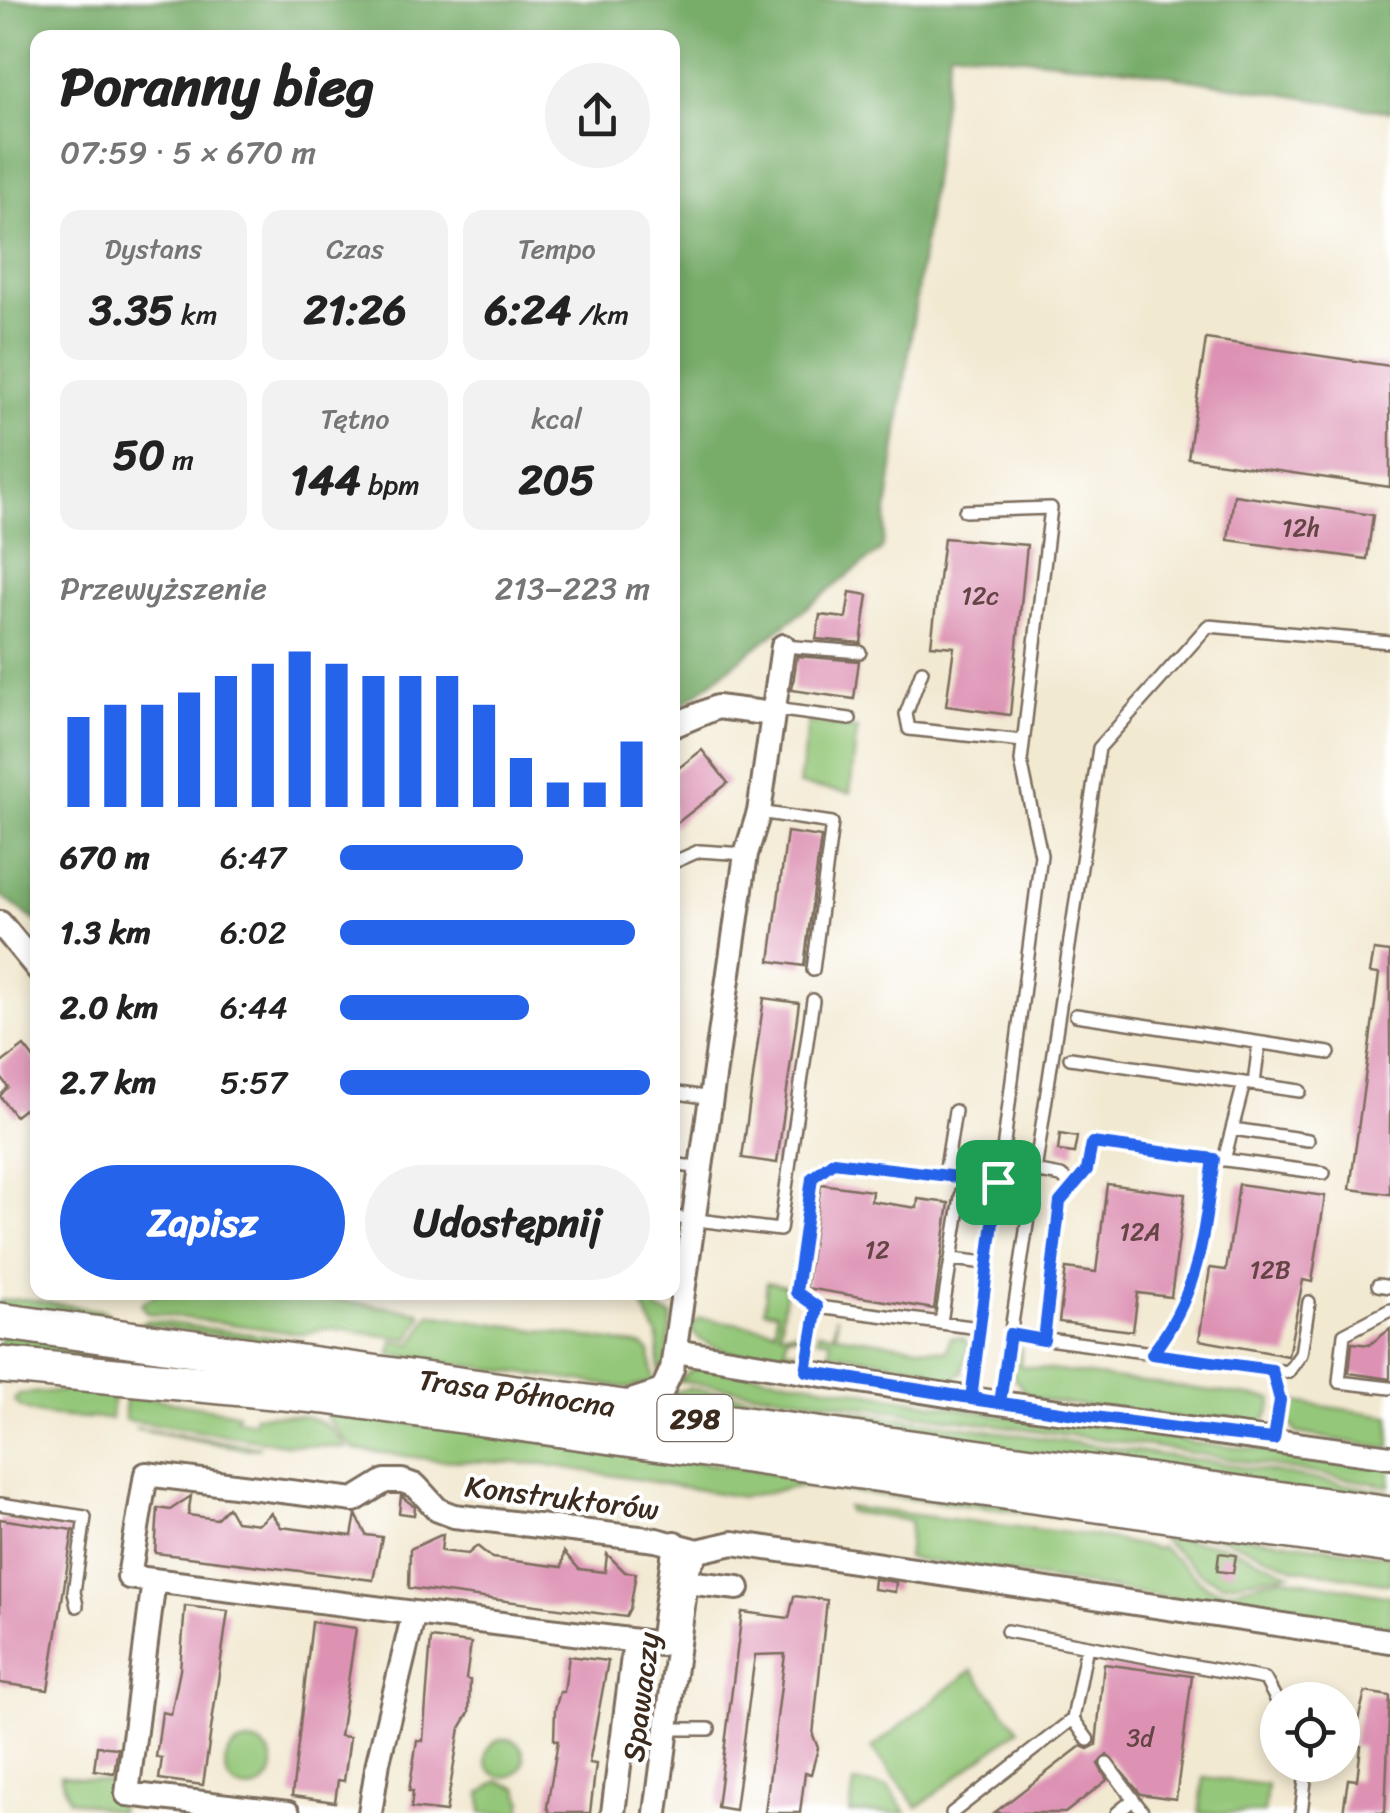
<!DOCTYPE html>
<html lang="pl">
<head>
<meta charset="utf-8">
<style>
	:root { --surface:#fff; --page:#f2f2f2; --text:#222; --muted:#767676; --accent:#2563eb }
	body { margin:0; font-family:Sriracha,sans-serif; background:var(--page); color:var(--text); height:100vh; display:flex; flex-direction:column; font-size:38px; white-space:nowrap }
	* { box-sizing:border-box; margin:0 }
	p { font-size:32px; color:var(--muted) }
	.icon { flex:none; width:55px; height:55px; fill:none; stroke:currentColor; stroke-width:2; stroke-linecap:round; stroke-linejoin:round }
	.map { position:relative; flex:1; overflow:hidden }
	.drawer { position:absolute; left:30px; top:30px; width:650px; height:1270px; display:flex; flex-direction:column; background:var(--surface); border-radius:20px; box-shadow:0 5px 15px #0003 }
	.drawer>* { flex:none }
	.buttons { position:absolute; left:1260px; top:1682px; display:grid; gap:20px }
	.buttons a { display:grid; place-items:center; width:100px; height:100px; border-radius:50%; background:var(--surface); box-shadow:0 5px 15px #0003; font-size:50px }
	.pin { position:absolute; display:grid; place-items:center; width:85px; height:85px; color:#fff; margin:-42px; border-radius:20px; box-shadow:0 5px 15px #0006 }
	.round { display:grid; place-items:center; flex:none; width:105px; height:105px; border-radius:52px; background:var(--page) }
	.head { display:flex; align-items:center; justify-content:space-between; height:170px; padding:0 30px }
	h1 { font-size:55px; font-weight:800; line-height:75px }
	.stats { display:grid; grid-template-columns:repeat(3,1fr); gap:15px; height:170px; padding:10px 30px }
	.stats div { display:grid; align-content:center; border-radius:20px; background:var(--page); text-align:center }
	.stats b { font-size:42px; font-weight:800 }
	.stats small { font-size:28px; font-weight:400 }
	.stats p { font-size:28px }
	.chart { height:280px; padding:20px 30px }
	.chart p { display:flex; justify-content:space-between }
	.chart svg { width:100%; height:180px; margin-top:10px; stroke:var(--accent); stroke-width:6 }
	.action { display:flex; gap:20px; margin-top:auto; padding:20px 30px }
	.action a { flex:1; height:115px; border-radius:60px; background:var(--accent); color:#fff; font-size:40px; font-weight:800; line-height:115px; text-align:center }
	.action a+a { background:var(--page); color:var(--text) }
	ul { padding:0 30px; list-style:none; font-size:32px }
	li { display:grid; grid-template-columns:160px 120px 1fr; align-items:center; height:75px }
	li i { height:25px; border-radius:12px; background:var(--accent) }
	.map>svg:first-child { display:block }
	.green { fill:#94c779; stroke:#68784c; stroke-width:2.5 }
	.forest { fill:#77ac69; stroke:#596b44; stroke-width:2.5 }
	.building { fill:#dd92b4 }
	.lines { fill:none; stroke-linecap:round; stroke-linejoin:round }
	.service-casing { stroke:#7b6d5d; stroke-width:16 }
	.minor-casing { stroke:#7b6d5d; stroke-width:28 }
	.primary-casing { stroke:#7b6d5d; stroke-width:40 }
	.service { stroke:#fff; stroke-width:11 }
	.minor { stroke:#fff; stroke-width:22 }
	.primary { stroke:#fff; stroke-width:35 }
	.route-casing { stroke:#fff; stroke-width:20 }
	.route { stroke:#2563eb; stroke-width:12 }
	.labels { text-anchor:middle; stroke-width:8; stroke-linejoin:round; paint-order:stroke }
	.number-label { font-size:25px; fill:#644444 }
	.shield { fill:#fff; stroke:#766a62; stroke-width:2.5 }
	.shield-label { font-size:28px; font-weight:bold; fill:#3b2a1e }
	.street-label { font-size:30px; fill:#3b2a1e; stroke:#fff }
</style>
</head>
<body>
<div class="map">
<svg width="1390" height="1813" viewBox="0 0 1390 1813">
	<rect width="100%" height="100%" fill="#fff"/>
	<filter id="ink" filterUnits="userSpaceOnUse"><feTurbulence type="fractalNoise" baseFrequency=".01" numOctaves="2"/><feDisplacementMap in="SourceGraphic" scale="20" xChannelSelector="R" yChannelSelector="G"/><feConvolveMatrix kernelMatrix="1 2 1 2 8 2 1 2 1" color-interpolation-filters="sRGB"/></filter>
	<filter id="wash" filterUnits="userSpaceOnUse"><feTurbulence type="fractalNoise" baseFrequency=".0048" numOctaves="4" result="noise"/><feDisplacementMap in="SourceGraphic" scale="40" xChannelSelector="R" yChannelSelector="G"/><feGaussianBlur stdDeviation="2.25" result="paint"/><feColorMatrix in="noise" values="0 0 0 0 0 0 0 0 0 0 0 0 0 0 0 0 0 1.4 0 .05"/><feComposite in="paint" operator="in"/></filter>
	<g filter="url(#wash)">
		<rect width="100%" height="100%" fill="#f2e9d1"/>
		<!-- green -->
		<path class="green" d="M808,722L857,729L850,793L799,785Z
			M767,1282L786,1286L780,1332L802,1331L801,1336L787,1334L785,1349L797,1350L795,1357C770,1363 701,1353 690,1327L700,1318L775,1329L777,1312L764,1310Z
			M281,1292L420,1312L422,1315L410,1339L325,1328L303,1334L148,1313L141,1304L157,1293Z
			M645,1293H660L657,1310L672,1316L666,1365L659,1372L658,1337L643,1307Z
			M25,1299L104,1311L118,1322L0,1312V1301Z
			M430,1314L643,1346L650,1352L653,1382L629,1388L391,1355L393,1341L413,1344Z
			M836,1316V1335L947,1351L950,1337L963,1338L968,1344L962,1373L944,1386L927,1368L835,1353L829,1358L834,1366L821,1364L817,1354H829L831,1340L817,1338L818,1332L833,1334Z
			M148,1320L302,1341L301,1344L289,1346L138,1324Z
			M0,1332L114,1348L112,1362L0,1355Z
			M1021,1348L1020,1366L1273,1399C1269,1417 1265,1425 1247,1429L1030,1398L1012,1375L1016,1350Z
			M698,1364L1006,1416L1133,1427L1192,1443L1390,1462V1486L1162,1448L678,1381Z
			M689,1388L1220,1463L1390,1492V1506L674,1404L675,1392Z
			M88,1389L113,1394L111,1419C86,1417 30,1420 14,1401L19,1394Z
			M125,1394L238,1413L237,1420L254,1422L255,1415C298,1416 321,1409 347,1448L284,1444L125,1420Z
			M1288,1401L1390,1416V1449L1297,1433L1288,1420Z
			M329,1412L1390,1556V1584L1295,1568L1223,1538L1092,1520L801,1486L742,1497L544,1464L436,1460L354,1449L327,1419Z
			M134,1428L260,1447L245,1449Z
			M847,1507L1094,1536L1158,1549L1160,1546L1208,1587L1226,1591L1282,1577L1390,1596V1631L907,1558L911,1521L848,1512Z
			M1159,1537L1224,1545L1290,1573L1223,1584L1204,1576Z
			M972,1670L1019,1729L918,1807L872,1748Z
			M486 1758a19 19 0 1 1 38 0a19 19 0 1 1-38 0Z
			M225 1766a24 24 0 1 1 48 0a24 24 0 1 1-48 0Z
			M60,1775L122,1784L119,1812L69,1800Z
			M1204,1777L1267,1785L1264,1813H1199Z
			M498,1781L518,1788L523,1801L520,1813H482L481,1793Z
			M854,1783L888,1787L907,1813H850Z"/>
		<!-- forest -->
		<path class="forest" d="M0,0H1390V112L1130,69L950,50L882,549L673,712L672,38H38L37,922L0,895Z"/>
		<g id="blocks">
			<!-- building -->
			<path class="building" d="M1206,339L1390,366V487L1188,458Z
				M1234,495L1373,515L1367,559L1228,540Z
				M944,538L1027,545L1010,715L946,706L954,647L931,645Z
				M850,592L868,595L861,643L816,639L820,615L846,618Z
				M797,656L859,661L854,699L792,690Z
				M702,750L728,783L672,827V773Z
				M787,832L821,837L804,966L770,961Z
				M1374,950L1390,952V1194L1350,1189L1379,974L1370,973Z
				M764,998L799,1003L777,1163L742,1158Z
				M24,1046L38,1064V1127L24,1109L15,1116L0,1096L8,1087L0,1076V1064Z
				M1060,1134L1077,1137L1074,1153L1058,1151Z
				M821,1184L872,1191L871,1201L917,1208L918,1199L949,1203L934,1309L806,1288Z
				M1107,1184L1185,1194L1171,1297L1138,1293L1133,1331L1059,1322L1066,1268L1096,1272Z
				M1239,1184L1325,1196L1312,1282L1303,1280L1288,1356L1199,1340L1210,1268L1226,1270Z
				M1390,1329V1379L1349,1373L1352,1343L1369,1345Z
				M191,1496L188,1515L216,1519L228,1507L236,1521L259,1524L271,1513L281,1527L352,1536L356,1514L366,1535L382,1537L373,1580L155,1553L158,1508L170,1510Z
				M401,1496L415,1507L414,1515L399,1513Z
				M0,1519L73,1530L48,1690L0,1683Z
				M443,1534L441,1551L468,1554L477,1546L492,1558L562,1567L564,1552L579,1569L605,1572L607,1554L625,1572L636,1573L630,1609L626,1617L409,1588L410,1549Z
				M1219,1553L1236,1555L1233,1573L1217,1571Z
				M874,1579L896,1582L895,1592L873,1589Z
				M794,1596L827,1600L813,1735L818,1748L811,1774L805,1773L800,1813H765L785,1654L755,1655L735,1810L717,1807L742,1612L789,1618Z
				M185,1606L228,1611L203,1785L159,1779L162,1758L156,1757L162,1712L171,1714L180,1670Z
				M312,1622L356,1628L340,1736L350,1737L344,1781L338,1780L335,1802L292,1796Z
				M431,1638L471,1643L466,1679L470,1680L469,1713L460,1728L446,1812L411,1808L413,1791H409L417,1740L423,1741Z
				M569,1656L608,1661L589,1763L596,1764L590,1813H550L547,1807L558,1741L554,1740L555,1709L560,1692H564Z
				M1104,1664L1192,1676L1176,1799L1141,1794L1107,1755L1098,1764L1107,1780L1065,1813H994L1081,1746L1088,1749L1096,1745Z
				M1365,1692L1390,1696L1385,1813H1343L1348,1779L1357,1780L1361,1746L1352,1745Z
				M97,1746L118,1748L114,1773L94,1770Z"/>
		</g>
	</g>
	<g filter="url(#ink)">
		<use href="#blocks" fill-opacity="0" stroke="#7b6d5d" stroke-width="2.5"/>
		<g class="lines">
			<!-- service casing -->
			<g class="service-casing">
				<path id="service" d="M965,511L1051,508L1021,761L1041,855L971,1399
					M783,646L860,652
					M922,671L906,714L909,729L1023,741
					M774,709L850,719
					M759,812L832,823L813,970
					M672,863L699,851L746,854
					M1076,1015L1329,1053
					M1070,1058L1244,1083L1224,1160
					M1244,1083L1300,1091
					M1254,1084L1259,1043
					M672,1092L711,1098
					M1233,1129L1308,1140
					M1218,1159L1324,1173
					M672,1164L701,1168
					M1034,1171L1061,1176L1073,1186
					M945,1175L955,1111
					M672,1217L780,1230L813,1000
					M951,1259L987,1263
					M1378,1285L1390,1287
					M817,1307L796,1292L812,1178L833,1162L964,1178
					M1390,1310L1344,1334L1339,1382L1390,1388
					M941,1322L964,1178L997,1182
					M1010,1334L1152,1353C1199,1292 1204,1233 1214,1159L1092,1143L1087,1169L1060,1202L1045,1340
					M1152,1353L1288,1372L1301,1354L1309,1302
					M1272,1370L1280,1400L1275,1439
					M806,1371L817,1307L979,1328
					M1000,1403L1099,748L1208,626L1390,642
					M0,1504L85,1517L74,1592L77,1606
					M1007,1631L1265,1679L1278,1703
					M1073,1719L1088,1740
					M667,1729H709
					M1107,1764L1142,1811
					M952,1813L1073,1719L1087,1646
					M1117,1813L1133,1800
					M1301,1813L1307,1765"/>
			</g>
			<!-- minor casing -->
			<g class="minor-casing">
				<path id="minor" d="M672,726L717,707L773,714
					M0,923L38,969
					M675,1351L971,1399L1390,1457
					M625,1403L662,1391L672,1369L746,854L759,812L783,646
					M675,1543L666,1606L679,1608
					M154,1580L127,1794L288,1813
					M686,1582L689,1565L698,1551L733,1543L1390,1641
					M666,1606L661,1644L129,1577L146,1474L354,1500L385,1481H402L416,1486L438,1510L454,1516L656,1540L698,1551
					M370,1813L378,1762L414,1613
					M613,1813L635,1641
					M656,1813L686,1582L738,1588"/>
			</g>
			<!-- primary casing -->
			<g class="primary-casing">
				<g id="primary">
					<path id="s1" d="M0,1321L1390,1515"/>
					<path d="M0,1365L326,1396L1390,1545"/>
				</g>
			</g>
			<!-- service -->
			<use href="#service" class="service"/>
			<!-- minor -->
			<use href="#minor" class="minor"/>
			<!-- primary -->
			<use href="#primary" class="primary"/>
		</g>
	</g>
	<g class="lines" filter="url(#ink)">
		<!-- route casing -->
		<g class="route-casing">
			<path id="route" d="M998,1182L833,1162L812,1178L796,1292L817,1307L806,1371C962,1397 1117,1423 1274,1439L1280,1400L1272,1370L1152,1354C1201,1290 1203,1235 1214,1159L1092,1143L1087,1170L1060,1202L1044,1340L1010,1334L1000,1403L971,1399L998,1182"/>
		</g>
		<!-- route -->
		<use href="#route" class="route"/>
	</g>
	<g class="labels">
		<!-- number labels -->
		<g class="number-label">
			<text x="1301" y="536">12h</text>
			<text x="980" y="604">12c</text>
			<text x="1140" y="1240">12A</text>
			<text x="877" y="1258">12</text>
			<text x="1270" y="1278">12B</text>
			<text x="1140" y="1746">3d</text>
		</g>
		<!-- shield labels -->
		<rect class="shield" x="657.5" y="1395" width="75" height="46" rx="8"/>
		<g class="shield-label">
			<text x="695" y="1428">298</text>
		</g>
		<!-- street labels -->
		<g class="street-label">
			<text dy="10" stroke="none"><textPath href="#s1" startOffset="522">Trasa Północna</textPath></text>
			<text transform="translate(562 1498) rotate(7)" y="10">Konstruktorów</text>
			<text transform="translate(641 1697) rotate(-83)" y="10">Spawaczy</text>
		</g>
	</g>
</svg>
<div class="buttons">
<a><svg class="icon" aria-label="locate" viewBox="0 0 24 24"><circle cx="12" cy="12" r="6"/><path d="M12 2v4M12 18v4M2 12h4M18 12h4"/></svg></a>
</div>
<div class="pin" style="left:998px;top:1182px;background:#1e9e55"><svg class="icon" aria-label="arrive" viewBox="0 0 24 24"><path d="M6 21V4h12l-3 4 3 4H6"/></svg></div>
<section class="drawer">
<div class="head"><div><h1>Poranny bieg</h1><p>07:59 · 5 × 670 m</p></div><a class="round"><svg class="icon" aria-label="share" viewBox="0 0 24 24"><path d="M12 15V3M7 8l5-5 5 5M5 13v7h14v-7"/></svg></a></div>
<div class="stats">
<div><p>Dystans</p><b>3.35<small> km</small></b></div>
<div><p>Czas</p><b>21:26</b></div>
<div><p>Tempo</p><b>6:24<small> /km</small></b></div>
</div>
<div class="stats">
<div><b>50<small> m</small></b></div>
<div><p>Tętno</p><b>144<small> bpm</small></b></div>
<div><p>kcal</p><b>205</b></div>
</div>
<div class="chart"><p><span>Przewyższenie</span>213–223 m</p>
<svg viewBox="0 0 160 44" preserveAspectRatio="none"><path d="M5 44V22M15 44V19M25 44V19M35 44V16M45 44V12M55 44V9M65 44V6M75 44V9M85 44V12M95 44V12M105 44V12M115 44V19M125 44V32M135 44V38M145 44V38M155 44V28"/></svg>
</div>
<ul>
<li><b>670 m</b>6:47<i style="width:59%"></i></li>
<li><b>1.3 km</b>6:02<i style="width:95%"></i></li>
<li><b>2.0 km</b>6:44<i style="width:61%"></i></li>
<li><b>2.7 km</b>5:57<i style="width:100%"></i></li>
</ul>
<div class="action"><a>Zapisz</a><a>Udostępnij</a></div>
</section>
</div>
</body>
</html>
